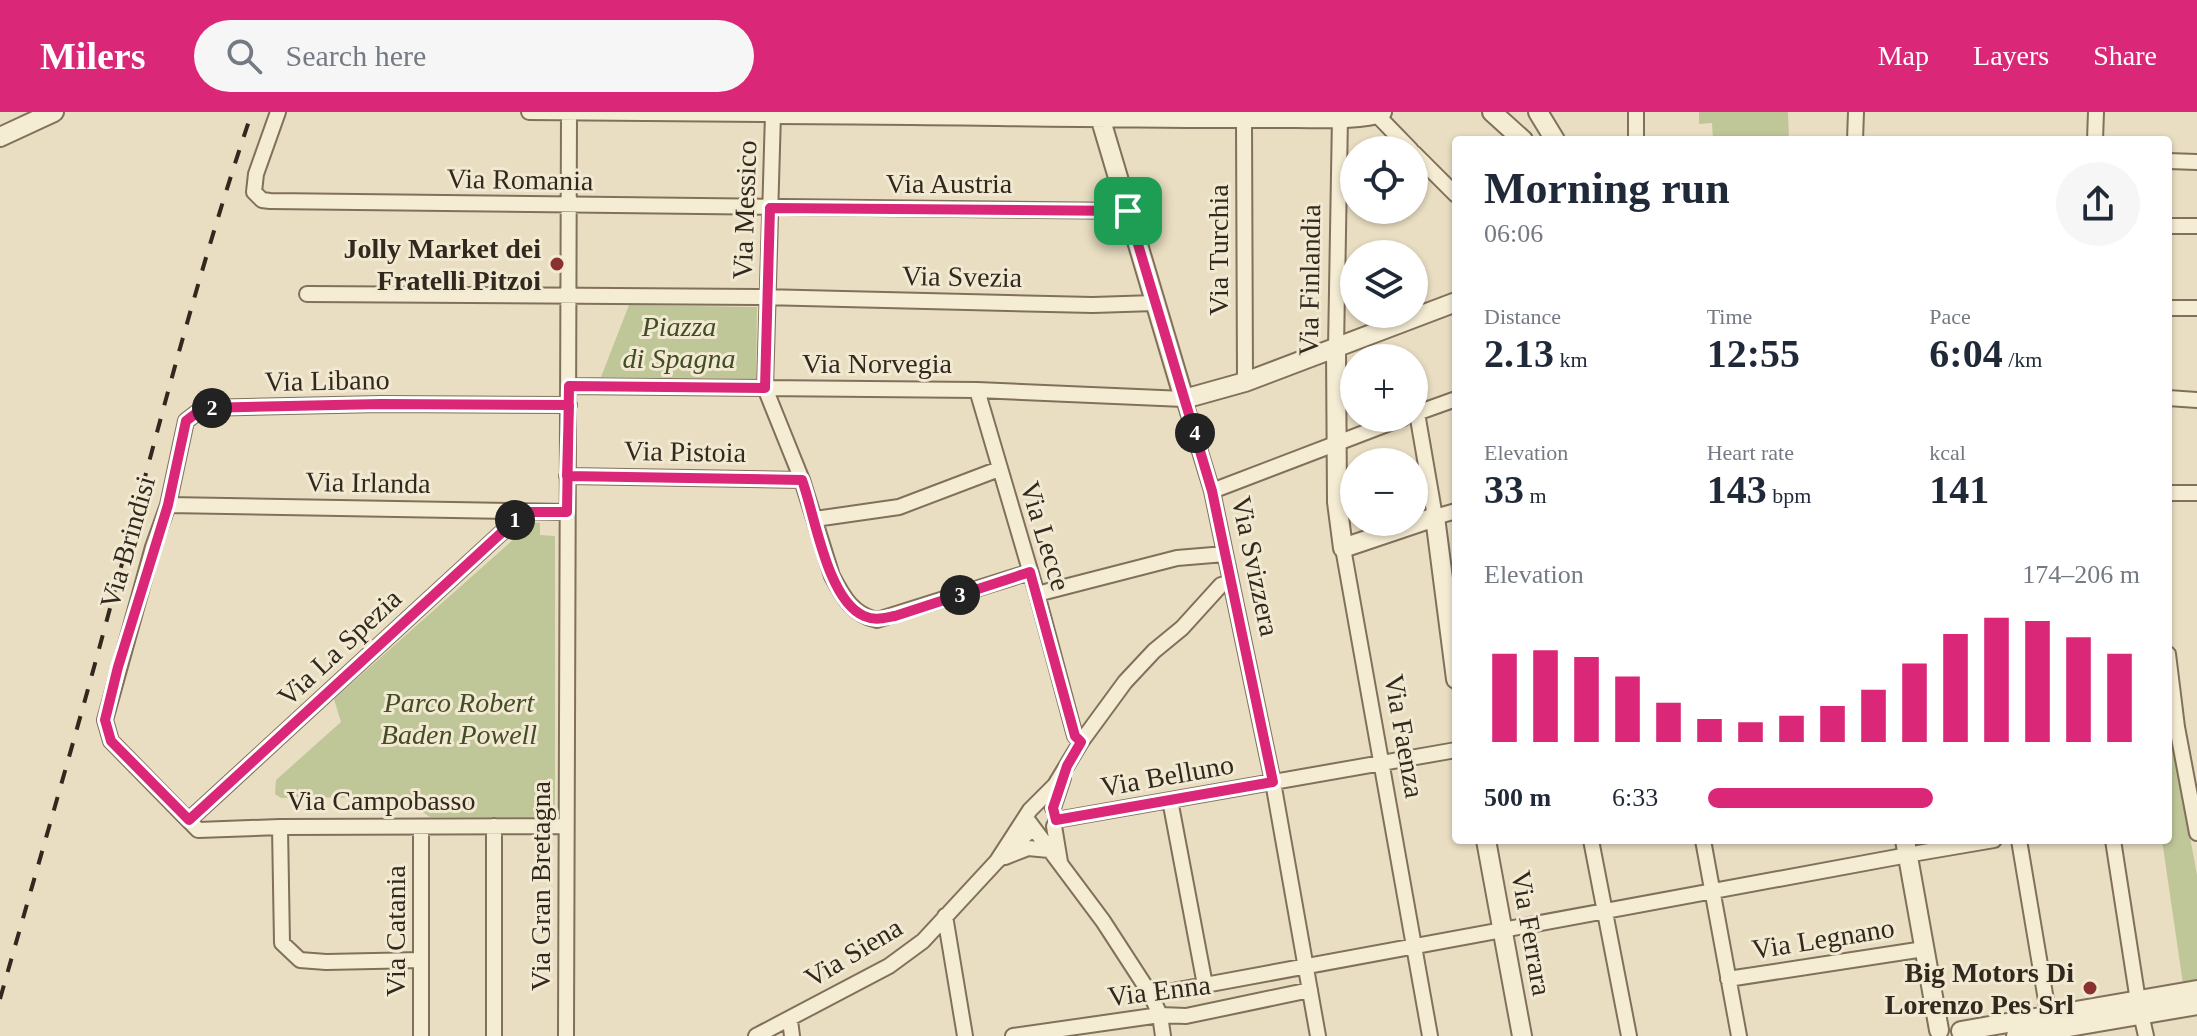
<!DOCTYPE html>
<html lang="en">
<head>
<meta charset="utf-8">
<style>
	:root { --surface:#fff; --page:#f6f6f7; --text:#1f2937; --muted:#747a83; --accent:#db2777 }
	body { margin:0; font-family:Georgia,serif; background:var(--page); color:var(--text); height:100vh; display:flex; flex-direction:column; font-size:30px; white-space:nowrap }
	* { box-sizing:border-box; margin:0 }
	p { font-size:26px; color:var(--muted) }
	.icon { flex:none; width:44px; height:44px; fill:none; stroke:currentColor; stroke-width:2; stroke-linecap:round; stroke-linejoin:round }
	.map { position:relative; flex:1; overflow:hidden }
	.panel { position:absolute; left:1452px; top:24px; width:720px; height:708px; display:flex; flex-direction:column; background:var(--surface); border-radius:8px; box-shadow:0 2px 6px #0004 }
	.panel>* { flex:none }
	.controls { position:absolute; left:1340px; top:24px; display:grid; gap:16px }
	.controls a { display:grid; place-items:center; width:88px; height:88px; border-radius:50%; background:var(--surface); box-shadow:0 2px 6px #0004; font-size:40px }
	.pin { position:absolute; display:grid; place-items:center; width:68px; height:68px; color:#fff; margin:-34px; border-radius:16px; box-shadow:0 4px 12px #0006 }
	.km { position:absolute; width:40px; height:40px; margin:-20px; border-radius:50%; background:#222; color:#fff; font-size:22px; line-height:40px; text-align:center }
	.round { display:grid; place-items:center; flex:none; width:84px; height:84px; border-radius:42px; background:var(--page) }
	.overview { display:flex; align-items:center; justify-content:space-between; height:136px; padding:0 32px }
	h1 { font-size:44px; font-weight:800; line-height:60px }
	.stats { display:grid; grid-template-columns:repeat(3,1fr); gap:12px; height:136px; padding:8px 32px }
	.stats div { display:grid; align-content:center }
	.stats b { font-size:40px; font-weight:800 }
	.stats small { font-size:22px; font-weight:400 }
	.stats p { font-size:22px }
	.chart { height:224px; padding:16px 32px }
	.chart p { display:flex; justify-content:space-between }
	.chart svg { width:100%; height:144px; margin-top:8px; stroke:var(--accent); stroke-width:6 }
	ul { padding:0 32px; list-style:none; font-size:26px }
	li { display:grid; grid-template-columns:128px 96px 1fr; align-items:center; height:60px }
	li i { height:20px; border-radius:10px; background:var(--accent) }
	header { display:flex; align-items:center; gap:48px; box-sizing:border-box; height:112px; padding:0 40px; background:var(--accent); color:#fff }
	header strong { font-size:38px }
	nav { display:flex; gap:44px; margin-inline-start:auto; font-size:28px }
	.search { width:560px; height:72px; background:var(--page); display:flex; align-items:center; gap:20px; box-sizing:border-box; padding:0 28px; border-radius:44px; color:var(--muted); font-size:30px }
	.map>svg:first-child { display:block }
	.green { fill:#bfc697 }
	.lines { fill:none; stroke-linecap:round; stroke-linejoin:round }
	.minor-casing { stroke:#81705b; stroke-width:18 }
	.tertiary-casing { stroke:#81705b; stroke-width:22 }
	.minor { stroke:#f5ecd4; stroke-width:14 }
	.tertiary { stroke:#f5ecd4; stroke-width:18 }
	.rail { stroke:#32281e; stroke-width:4; stroke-dasharray:14 14; stroke-linecap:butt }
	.route-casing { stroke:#fff; stroke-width:16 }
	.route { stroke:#db2777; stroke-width:10 }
	.poi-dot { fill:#8a3231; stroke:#f1e9d1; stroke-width:3 }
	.labels { text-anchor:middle; stroke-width:6; stroke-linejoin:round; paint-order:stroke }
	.street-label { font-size:28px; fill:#32281e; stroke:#f1e9d1 }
	.poi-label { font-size:28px; font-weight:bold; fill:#32281e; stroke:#f1e9d1; text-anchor:end }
	.park-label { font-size:28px; font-style:italic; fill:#424d26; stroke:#f1e9d1 }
</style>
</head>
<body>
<header>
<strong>Milers</strong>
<div class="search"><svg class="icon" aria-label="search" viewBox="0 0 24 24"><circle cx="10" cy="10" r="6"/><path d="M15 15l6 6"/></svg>Search here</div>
<nav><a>Map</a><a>Layers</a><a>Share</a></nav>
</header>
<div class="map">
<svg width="2197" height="924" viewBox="0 0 2197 924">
	<rect width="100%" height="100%" fill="#e9dec2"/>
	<!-- green -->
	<path class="green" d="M1699,0H1788L1789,28H1713L1712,11L1699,12Z
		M629,193L757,195L756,267L601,265Z
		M533,410L540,411V423L555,424V693H541V705H430L401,685L281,686L275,682L276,668L341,610L334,587Z
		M2168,627H2172L2197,763V872H2183L2162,728H2168Z"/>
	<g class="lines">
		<!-- minor casing -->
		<g class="minor-casing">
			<path id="minor" d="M278,0L256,62L254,80L262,88L270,89L1128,99
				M529,0L773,2L765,276L802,368L832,464C843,485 853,503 877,508L1030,460
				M1377,3L1411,38
				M1244,6L1245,270
				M1636,28V0
				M1855,28L1856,0
				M2095,28L2096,0
				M1414,41L1456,83
				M2168,49L2197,50
				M2168,114H2197
				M307,182L759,185L1093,193L1155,191
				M2168,196H2197
				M1336,236L1340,5
				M569,274L977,278L1184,287L1212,379L1273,670L1318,924
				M977,278L1037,482L1075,624L1081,630
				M2168,286L2197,288
				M1417,301L1435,405L1456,399
				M1414,302L1456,287
				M567,364L802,368
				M1212,379L1403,306
				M2168,381H2197
				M168,393L567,400
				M815,407L899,395L999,357
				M1343,436L1430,924
				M1037,482L1177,446L1225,442
				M2168,542L2177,615L2197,721
				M1170,688L1205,873
				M1053,696L1063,666
				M189,708L524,400
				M1056,708L1456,638
				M1029,710L1103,809L1151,883L1160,903L1163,924
				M494,714V924
				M565,714L280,715L198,718L111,629L105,608L153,435L168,393L186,309L203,296L381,292L569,293
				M1054,714L1060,750
				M280,715L282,831L300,848L326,850L421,848
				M421,715V924
				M1591,728L1629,924
				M1703,728L1739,924
				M2019,728L2050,912
				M2113,728L2138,889L2146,924
				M1918,741L1994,728
				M1005,745L1028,736L1049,738
				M997,749L1030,698L1055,673L1081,630L1125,570L1154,539L1182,516L1221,473L1231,470
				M945,804L965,924
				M1728,867L1924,837
				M1151,883L1908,743
				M790,908L792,924
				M566,924L569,0
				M756,924L889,854L923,829L997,749L1033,716
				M1013,924L1160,903L1186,904L1310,878"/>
		</g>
		<!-- tertiary casing -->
		<g class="tertiary-casing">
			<path id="tertiary" d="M773,0V2C938,2 1103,7 1267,6C1292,5 1364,10 1382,0
				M1492,0L1523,28
				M1538,0L1555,28
				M1100,5L1184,287L1245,270L1456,190
				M0,25L54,0
				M1336,236L1337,390L1343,436L1435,405L1456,567
				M1486,728L1522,924
				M1905,728L1939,918
				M1961,919L2197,878
				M2016,924L2197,893"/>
		</g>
		<!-- minor -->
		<use href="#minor" class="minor"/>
		<!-- tertiary -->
		<use href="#tertiary" class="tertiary"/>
		<!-- rail -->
		<path class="rail" d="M0,887C32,774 65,661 96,548C146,365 191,180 252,0"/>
	</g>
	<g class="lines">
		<!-- route casing -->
		<g class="route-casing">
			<path id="route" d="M1128,99L770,96L765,276L569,274L567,400H524L189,708L111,629L105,608L118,555L168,393L186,309L203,296L381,292L569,293L567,364L802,368C815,403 827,488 864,504C875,509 884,506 895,504L1030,460L1075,624L1081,630L1067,654L1053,696L1056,708L1273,670L1212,379L1128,99"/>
		</g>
		<!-- route -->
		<use href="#route" class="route"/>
	</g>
	<!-- markers -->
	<g class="poi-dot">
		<circle cx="557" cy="152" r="8"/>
		<circle cx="2090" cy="876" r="8"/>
	</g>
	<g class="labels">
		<!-- street labels -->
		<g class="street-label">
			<text transform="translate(520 67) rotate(1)" y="10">Via Romania</text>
			<text x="949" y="81">Via Austria</text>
			<text transform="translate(744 98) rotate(-88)" y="10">Via Messico</text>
			<text transform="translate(1218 138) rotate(-90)" y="10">Via Turchia</text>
			<text transform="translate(962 164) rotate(1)" y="10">Via Svezia</text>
			<text transform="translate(1309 168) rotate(-89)" y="10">Via Finlandia</text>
			<text x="877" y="261">Via Norvegia</text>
			<text transform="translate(327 268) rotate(-1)" y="10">Via Libano</text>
			<text transform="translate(685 339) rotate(1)" y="10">Via Pistoia</text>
			<text transform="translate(368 370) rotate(1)" y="10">Via Irlanda</text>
			<text transform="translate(1046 424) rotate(73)" y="10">Via Lecce</text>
			<text transform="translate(127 430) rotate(-74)" y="10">Via Brindisi</text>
			<text transform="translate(1256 454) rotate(78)" y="10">Via Svizzera</text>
			<text transform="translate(339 535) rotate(-43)" y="10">Via La Spezia</text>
			<text transform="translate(1405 624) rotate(80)" y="10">Via Faenza</text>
			<text transform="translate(1167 663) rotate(-10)" y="10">Via Belluno</text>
			<text x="381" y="698">Via Campobasso</text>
			<text transform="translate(540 774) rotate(-90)" y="10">Via Gran Bretagna</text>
			<text transform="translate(395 819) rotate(-90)" y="10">Via Catania</text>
			<text transform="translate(1532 821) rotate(80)" y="10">Via Ferrara</text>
			<text transform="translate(1823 826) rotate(-9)" y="10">Via Legnano</text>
			<text transform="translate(853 840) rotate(-31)" y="10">Via Siena</text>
			<text transform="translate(1159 878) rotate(-7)" y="10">Via Enna</text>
		</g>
		<!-- poi labels -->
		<g class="poi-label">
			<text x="541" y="146">Jolly Market dei<tspan x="541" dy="32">Fratelli Pitzoi</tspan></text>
			<text x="2074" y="870">Big Motors Di<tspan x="2074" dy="32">Lorenzo Pes Srl</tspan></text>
		</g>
		<!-- park labels -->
		<g class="park-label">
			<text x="679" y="224">Piazza<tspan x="679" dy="32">di Spagna</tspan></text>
			<text x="459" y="600">Parco Robert<tspan x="459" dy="32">Baden Powell</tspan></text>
		</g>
	</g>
</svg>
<div class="controls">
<a><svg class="icon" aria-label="locate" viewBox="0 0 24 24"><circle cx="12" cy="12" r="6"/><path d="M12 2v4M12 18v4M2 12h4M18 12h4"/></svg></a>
<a><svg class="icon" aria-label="layers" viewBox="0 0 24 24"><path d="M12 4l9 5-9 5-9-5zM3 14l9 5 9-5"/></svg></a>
<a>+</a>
<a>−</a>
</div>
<div class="pin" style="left:1128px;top:99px;background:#1e9e55"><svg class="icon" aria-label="arrive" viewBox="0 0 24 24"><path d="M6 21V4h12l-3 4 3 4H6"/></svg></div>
<b class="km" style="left:515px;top:408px">1</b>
<b class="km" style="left:212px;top:296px">2</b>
<b class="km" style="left:960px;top:483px">3</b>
<b class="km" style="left:1195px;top:321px">4</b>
<section class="panel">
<div class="overview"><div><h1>Morning run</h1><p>06:06</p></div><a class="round"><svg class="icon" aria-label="share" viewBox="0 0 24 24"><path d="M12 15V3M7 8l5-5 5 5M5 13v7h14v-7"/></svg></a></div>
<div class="stats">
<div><p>Distance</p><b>2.13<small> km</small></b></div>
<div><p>Time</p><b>12:55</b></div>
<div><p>Pace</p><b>6:04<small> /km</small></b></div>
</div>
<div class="stats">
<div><p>Elevation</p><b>33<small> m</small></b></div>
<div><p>Heart rate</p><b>143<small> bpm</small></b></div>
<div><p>kcal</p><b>141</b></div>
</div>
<div class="chart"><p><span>Elevation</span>174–206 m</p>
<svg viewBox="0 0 160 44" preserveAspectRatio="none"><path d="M5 44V17M15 44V16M25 44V18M35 44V24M45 44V32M55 44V37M65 44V38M75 44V36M85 44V33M95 44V28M105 44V20M115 44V11M125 44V6M135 44V7M145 44V12M155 44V17"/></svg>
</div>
<ul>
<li><b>500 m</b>6:33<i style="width:52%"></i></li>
</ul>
</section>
</div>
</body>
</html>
